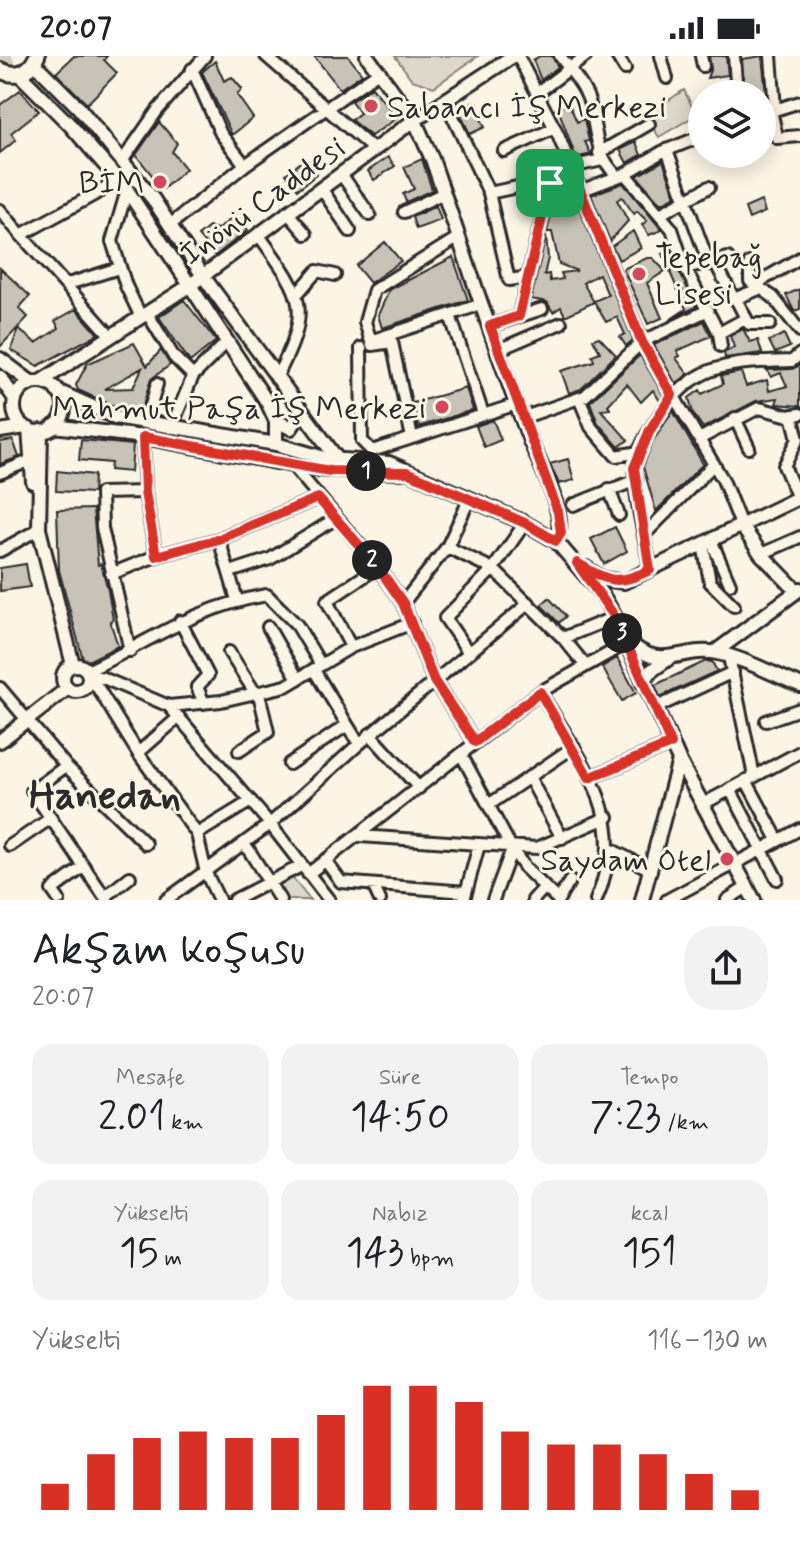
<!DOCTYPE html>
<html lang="tr">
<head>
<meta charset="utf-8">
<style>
	:root { --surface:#fff; --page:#f2f2f2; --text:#202124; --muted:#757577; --accent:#d93025 }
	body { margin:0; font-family:Mynerve,sans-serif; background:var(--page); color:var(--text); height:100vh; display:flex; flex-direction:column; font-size:30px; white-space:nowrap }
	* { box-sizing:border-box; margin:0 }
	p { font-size:26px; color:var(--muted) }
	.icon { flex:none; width:44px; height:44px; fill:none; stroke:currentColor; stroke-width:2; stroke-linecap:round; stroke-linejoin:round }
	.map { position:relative; height:844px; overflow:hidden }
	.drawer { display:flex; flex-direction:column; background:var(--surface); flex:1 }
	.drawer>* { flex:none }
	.fabs { position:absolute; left:688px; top:24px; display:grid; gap:16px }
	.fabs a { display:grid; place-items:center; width:88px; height:88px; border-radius:50%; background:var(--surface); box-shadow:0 4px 20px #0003; font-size:40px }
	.pin { position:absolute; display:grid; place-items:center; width:68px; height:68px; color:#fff; margin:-34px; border-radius:16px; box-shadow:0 4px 12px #0006 }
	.km { position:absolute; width:40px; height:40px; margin:-20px; border-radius:50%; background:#222; color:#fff; font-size:22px; line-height:40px; text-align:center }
	.round { display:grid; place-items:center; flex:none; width:84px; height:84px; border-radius:32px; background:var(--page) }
	.overview { display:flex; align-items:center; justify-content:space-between; height:136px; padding:0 32px }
	h1 { font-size:44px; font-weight:600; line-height:60px }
	.stats { display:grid; grid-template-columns:repeat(3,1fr); gap:12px; height:136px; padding:8px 32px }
	.stats div { display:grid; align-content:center; border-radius:20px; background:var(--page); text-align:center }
	.stats b { font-size:40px; font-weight:600 }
	.stats small { font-size:22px; font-weight:400 }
	.stats p { font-size:22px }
	.chart { height:224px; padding:16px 32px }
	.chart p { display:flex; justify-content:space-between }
	.chart svg { width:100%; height:144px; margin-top:8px; stroke:var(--accent); stroke-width:6 }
	.status { display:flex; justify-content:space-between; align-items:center; height:56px; padding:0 40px; background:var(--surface); direction:ltr }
	.status svg { height:22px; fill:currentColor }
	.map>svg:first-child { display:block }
	.park { fill:#ded8ca; stroke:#84827a; stroke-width:2 }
	.building { fill:#c8c3b7; stroke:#2b2b2b; stroke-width:2; fill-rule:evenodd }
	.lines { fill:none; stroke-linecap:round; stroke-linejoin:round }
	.highway-tunnel { stroke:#d2cdc0; stroke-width:14; stroke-dasharray:14 7; stroke-linecap:butt }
	.minor-casing { stroke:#2b2b2b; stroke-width:16 }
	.major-casing { stroke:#2b2b2b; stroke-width:18 }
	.highway-casing { stroke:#2b2b2b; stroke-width:20 }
	.minor { stroke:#fcf5e5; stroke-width:10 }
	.major { stroke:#fcf5e5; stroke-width:12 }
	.highway { stroke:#fcf5e5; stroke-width:14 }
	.route-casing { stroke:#fff; stroke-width:16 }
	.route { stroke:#d93025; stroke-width:10 }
	.poi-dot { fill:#d1495b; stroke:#fcf5e5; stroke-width:3 }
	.labels { text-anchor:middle; stroke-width:6; stroke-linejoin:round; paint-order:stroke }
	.poi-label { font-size:32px; fill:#2b2b2b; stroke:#fcf5e5; text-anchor:end }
	.street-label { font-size:32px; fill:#2b2b2b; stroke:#fcf5e5 }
	.district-label { font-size:40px; font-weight:bold; fill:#2b2b2b; stroke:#fcf5e5 }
</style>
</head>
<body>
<div class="status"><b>20:07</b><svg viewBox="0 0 49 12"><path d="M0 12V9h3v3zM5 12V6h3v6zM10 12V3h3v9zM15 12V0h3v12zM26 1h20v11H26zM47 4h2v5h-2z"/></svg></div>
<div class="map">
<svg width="800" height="844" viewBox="0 0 800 844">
	<rect width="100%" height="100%" fill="#fcf5e5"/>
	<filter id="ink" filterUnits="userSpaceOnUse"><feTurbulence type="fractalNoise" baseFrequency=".0125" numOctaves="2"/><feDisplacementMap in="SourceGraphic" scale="16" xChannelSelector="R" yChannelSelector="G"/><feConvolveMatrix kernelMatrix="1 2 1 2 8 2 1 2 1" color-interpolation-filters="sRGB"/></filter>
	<g filter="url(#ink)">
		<!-- park -->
		<path class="park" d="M395,0H478L434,31L412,24Z
			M684,34L696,59L659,81L645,60Z
			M291,820L310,844H272L266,831Z"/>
		<!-- building -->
		<path class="building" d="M74,0H107L104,4L117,17L87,48L56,17Z
			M314,0H348L362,18L340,33Z
			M540,0H552L558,11L541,24L533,4Z
			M709,0H726L728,19L707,22L711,12Z
			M762,0L767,47L762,50V38H745L742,3Z
			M215,5L224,25L232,21L242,33L237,39L253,62L232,79L202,16Z
			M372,31L397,62L371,80L351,64L360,57L351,45Z
			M20,34L39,55L11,77L16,84L0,97V49Z
			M473,46L485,71L470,78L458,53Z
			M569,48L577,66L584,63L589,85L585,86L591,98L576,102L560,58L554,54Z
			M159,66L177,87L172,96L186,113L163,133L136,99Z
			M636,86L641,99L627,107L620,94Z
			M555,97L562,109L559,114L535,119L530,107Z
			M388,101L395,110L374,124L368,115Z
			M422,103L432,134L406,146L403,138L414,133L404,111Z
			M663,105L676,140L661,148L637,120Z
			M300,107H308L317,118L298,133L286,118Z
			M623,127L662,174L649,179L642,169L647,165L637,155L634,158L622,141L617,144L628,165L610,185L591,139Z
			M564,136L575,142L633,284L626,290L620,281L625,278L617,261L606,266L594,245L608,239L599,218L583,227L594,246L565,260L561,251L553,256L547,246L531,243L546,180L548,202L544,219L549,218L550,225L563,223L561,217L577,215L559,208L552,176H547L556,137L564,139Z
			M761,145L765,156L749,163L745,152Z
			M436,150L441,164L416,173L412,161Z
			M236,159L248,174L215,200L198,180L209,171L218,173Z
			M633,175L641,192L619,204L612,190Z
			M385,186L401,205L370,227L356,210Z
			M671,195L696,251L671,263L686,253L684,248L688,246L682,233L678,235L670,216L673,214L662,198Z
			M453,201L468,244L382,272L378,259L389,234Z
			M647,202H653L665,215L647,227L662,262L648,268L623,213Z
			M0,212L30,240L19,252L28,261L0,291Z
			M800,233V253L794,255L786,239Z
			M184,244L216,285L190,306L159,261Z
			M76,253L98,278L38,310L11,294L18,273L36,287L59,272L55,265Z
			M704,265L711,280L677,295L680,300L676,302L688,318L676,328L654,289Z
			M743,273L750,286L758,284L762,297L725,302L724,297L734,291L730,280Z
			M784,278L790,291L775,297L769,285Z
			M599,281L616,299L581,333L569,337L561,315L594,305L592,299L600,296L593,283Z
			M134,287L147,310L161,294L170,309L151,323L141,356L119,348L118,352L78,334L76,329L87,308ZM142,312L133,332L105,333Z
			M640,299L664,340L660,345L653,334L641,346L627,328L608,349L610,353L601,354L628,384L619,391L598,367L590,346Z
			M800,309V350L776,348L778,342L756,345L703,372L693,357L689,342L700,334L702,338L723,328L721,320L741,316L746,330L767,324L769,335L787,330L781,317L771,321L767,314L792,313Z
			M466,332L473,354L418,371L413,347Z
			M673,355L703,408L656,455L643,411L653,385Z
			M493,364L501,384L484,391L476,370Z
			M13,384L19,401L0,408V386Z
			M81,384L133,389L131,416L110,414L111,407L79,404Z
			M568,403L574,424L559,428L550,408Z
			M57,415L94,419L93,437L56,435Z
			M93,453L98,509L101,508L108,534L113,564L110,565L118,590L84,607L59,514L57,454Z
			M615,471L627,495L604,508L591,483Z
			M26,508L30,531L0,535V512Z
			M549,542L566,560L559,567L541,549Z
			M617,602L636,637L622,645L602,611Z
			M706,605L712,606L717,615L660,641L655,629Z"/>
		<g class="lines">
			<!-- highway-tunnel -->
			<path class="highway-tunnel" d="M0,8L18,0"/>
			<!-- minor casing -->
			<g class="minor-casing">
				<path id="minor" d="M266,0L374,94
					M518,0L558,79L642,286L723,424L741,469
					M560,0C570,14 587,33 590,49C597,77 595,97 616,119
					M617,0L625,13
					M661,0L667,22
					M701,0L703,10
					M734,0L737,38
					M771,0L775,53
					M192,13L221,78L245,109
					M537,37L586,0
					M445,44L489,137L509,224L529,221
					M771,54L777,82L800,80
					M762,58L800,46
					M762,78L776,75
					M667,94L709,208
					M504,95L555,72
					M599,97L649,68
					M735,98L737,101
					M123,104L157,55L205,0
					M571,111L602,104
					M341,118L370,159
					M625,118L672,173L685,212L719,277L721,290
					M321,132L350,175
					M127,134L112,185L126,230L141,261
					M580,135L625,118L662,96L702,80
					M489,137L574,119
					M0,154L21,179
					M287,156L306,178
					M404,156L444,137
					M662,157L709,131
					M170,169L245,109L380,15
					M258,178C302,239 314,251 276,322
					M715,206L734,243L759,233
					M750,207V225L773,241L800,275
					M685,212L728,202
					M68,228L119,212
					M754,229L800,202
					M298,237L317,215L335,219
					M737,245L749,268H770
					M147,257L174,301L193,320L171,372
					M450,259L483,358
					M519,260L550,127
					M490,270L542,253
					M719,277L745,263
					M110,279L21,179L119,125
					M373,284L482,248
					M361,292L362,385L372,395L517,348
					M498,294L561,267
					M193,320L228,285
					M579,342L591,371L616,400L639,396
					M792,359L798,383L784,410L798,442
					M522,362L585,340L642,286L708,254
					M735,362L749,392
					M146,367L157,328
					M143,381L145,436L156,500
					M412,382L392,286L372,289L365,266L374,234L459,181
					M699,383L759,352L789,360L800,358
					M293,410L378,511L403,547L434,625L475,686
					M0,417L29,405
					M609,433L619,459
					M573,449L636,424
					M646,477L714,408
					M219,483L237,544
					M711,484L730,528
					M703,488L710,526L734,550
					M447,491L493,513L563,582L586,610
					M0,495L39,473
					M761,498L800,481
					M650,514C647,488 632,433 635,410C637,395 647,378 655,366C694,306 725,307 792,305L800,298
					M230,516L270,503L335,463
					M111,518L156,500L219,483L318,442
					M403,547L447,491L470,442
					M180,565L208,619L197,631L204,647
					M268,571L298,623
					M563,582L615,561
					M351,591L327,545L378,511
					M130,595L102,472L101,437L145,436
					M229,596L256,638
					M469,597L445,562L493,513L525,467
					M729,601L754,720
					M314,614L359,688
					M87,615C151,585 195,551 267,539L297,569L321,609
					M88,619L103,622L169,650L270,768L329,844
					M89,623L96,629L138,697L197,778L206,817L219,844
					M0,632L66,710L146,788
					M540,636C580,704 632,763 596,844
					M169,650L221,645L286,630L351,591L412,567
					M655,652L733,616
					M766,665L800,653
					M370,678L419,732
					M239,695L268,676L259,638
					M138,697L179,661
					M461,698L512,793L525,812L558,844
					M289,708L347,669
					M66,710L32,735L107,844
					M529,721L562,782
					M589,722L671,688
					M746,724L778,784
					M730,733L777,823
					M490,748L572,692
					M703,748L800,696
					M197,778L251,745
					M360,780L537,792L608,761
					M245,788L280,844
					M10,790L51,762
					M610,793L651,814
					M325,804L341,826L466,836
					M308,818L540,636L627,587
					M373,829L380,844
					M105,841L130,821
					M59,844L52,834L82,812
					M166,844L270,768L359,688L529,547
					M234,844L301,810
					M464,844L479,789
					M493,844L512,793
					M533,844L544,832
					M558,844L570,825
					M667,844L800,773
					M727,844L747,831"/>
			</g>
			<!-- major casing -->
			<g class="major-casing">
				<path id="major" d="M367,0L415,65L432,103C465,198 495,294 531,387C541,410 569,463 556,485
					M34,7L79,52L153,143L203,220L338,404
					M19,18L71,70L127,134L267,346L276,365V388
					M0,303L32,327
					M0,321L15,343
					M40,326L189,230L409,68L513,0
					M14 351a25 25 0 1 1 50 0a25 25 0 1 1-50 0Z
					M57,335L115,361L276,388L328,403L389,407L525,467L556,485L603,540L615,561L679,704L754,844
					M276,365L291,372L301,357
					M54,370L143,381L313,413L402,416
					M29,373L33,426
					M0,375L25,371
					M41,375L39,473L73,609
					M741,469L761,498L796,534
					M586,512L603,523L624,526L800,441
					M627,584C660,618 682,590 717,597C744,602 774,619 800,629
					M715,596L800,533
					M63 622a13 13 0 1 1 26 0a13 13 0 1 1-26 0Z
					M643,627L651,615L668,603
					M0,685L68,632
					M642,844L679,704"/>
			</g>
			<!-- highway casing -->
			<g class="highway-casing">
				<path id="highway" d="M0,14C16,22 30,17 37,0"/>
			</g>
			<!-- minor -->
			<use href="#minor" class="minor"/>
			<!-- major -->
			<use href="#major" class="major"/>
			<!-- highway -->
			<use href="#highway" class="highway"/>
		</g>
	</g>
	<g class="lines" filter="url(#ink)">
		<!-- route casing -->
		<g class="route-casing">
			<path id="route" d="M574,119L642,286L672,339L650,374L634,412L650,514C616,530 609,526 577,507L615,561L671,688L589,722L540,636L475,686L434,625L403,547L378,511L318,442L219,483L156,500L145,436L143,381L330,415L407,416L525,467L556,485L561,477L558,456L490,270L519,260L550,127Z"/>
		</g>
		<!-- route -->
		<use href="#route" class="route"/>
	</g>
	<!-- markers -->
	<g class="poi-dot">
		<circle cx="371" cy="50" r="8"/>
		<circle cx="160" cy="126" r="8"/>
		<circle cx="639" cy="218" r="8"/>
		<circle cx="442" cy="351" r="8"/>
		<circle cx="727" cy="803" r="8"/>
	</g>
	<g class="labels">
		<!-- poi labels -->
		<g class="poi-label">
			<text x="387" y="61" text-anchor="start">Sabancı İş Merkezi</text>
			<text x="144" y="137">BİM</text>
			<text x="655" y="211" text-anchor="start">Tepebağ<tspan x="655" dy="37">Lisesi</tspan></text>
			<text x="426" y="362">Mahmut Paşa İş Merkezi</text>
			<text x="711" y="814">Saydam Otel</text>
		</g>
		<!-- street labels -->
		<g class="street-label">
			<text transform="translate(262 144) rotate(-36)" y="11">İnönü Caddesi</text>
		</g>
		<!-- district labels -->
		<g class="district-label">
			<text x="105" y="752">Hanedan</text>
		</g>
	</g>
</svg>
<div class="fabs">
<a><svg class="icon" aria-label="layers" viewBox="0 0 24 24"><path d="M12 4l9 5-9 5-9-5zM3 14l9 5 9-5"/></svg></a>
</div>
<div class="pin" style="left:550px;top:127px;background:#1e9e55"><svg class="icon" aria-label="arrive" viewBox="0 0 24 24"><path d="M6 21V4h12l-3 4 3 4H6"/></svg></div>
<b class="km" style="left:366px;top:415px">1</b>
<b class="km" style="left:372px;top:504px">2</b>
<b class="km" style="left:622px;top:577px">3</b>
</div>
<section class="drawer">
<div class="overview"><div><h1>Akşam koşusu</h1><p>20:07</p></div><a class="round"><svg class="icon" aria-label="share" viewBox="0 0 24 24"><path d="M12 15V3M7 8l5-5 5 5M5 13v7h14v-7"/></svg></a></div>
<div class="stats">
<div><p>Mesafe</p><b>2.01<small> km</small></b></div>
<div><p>Süre</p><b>14:50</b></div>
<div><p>Tempo</p><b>7:23<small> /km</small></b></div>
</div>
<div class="stats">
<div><p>Yükselti</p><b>15<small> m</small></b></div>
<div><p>Nabız</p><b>143<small> bpm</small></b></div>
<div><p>kcal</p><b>151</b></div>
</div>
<div class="chart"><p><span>Yükselti</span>116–130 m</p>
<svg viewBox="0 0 160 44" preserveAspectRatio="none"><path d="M5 44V36M15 44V27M25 44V22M35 44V20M45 44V22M55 44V22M65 44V15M75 44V6M85 44V6M95 44V11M105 44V20M115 44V24M125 44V24M135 44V27M145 44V33M155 44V38"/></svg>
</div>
</section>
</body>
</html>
